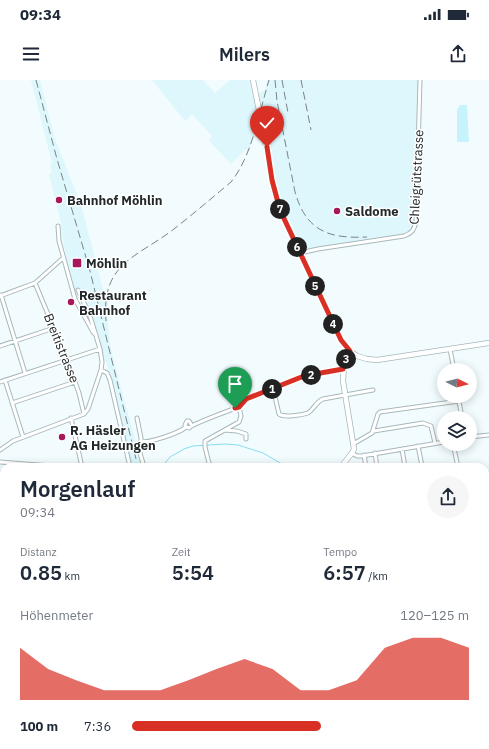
<!DOCTYPE html>
<html lang="de">
<head>
<meta charset="utf-8">
<style>
	:root { --surface:#fff; --page:#f6f6f7; --text:#1f2937; --muted:#747a83; --accent:#d93025 }
	body { margin:0; font-family:"IBM Plex Sans",sans-serif; background:var(--page); color:var(--text); height:100vh; display:flex; flex-direction:column; font-size:15px; white-space:nowrap }
	* { box-sizing:border-box; margin:0 }
	p { font-size:13px; color:var(--muted) }
	.icon { flex:none; width:22px; height:22px; fill:none; stroke:currentColor; stroke-width:2; stroke-linecap:round; stroke-linejoin:round }
	.map { position:relative; flex:1; overflow:hidden }
	.panel { position:absolute; left:0px; top:383px; width:489px; height:286px; display:flex; flex-direction:column; background:var(--surface); border-radius:12px 12px 0 0; box-shadow:0 2px 10px #0003 }
	.panel>* { flex:none }
	.needle { width:26px; rotate:96deg }
	.controls { position:absolute; left:437px; top:283px; display:grid; gap:8px }
	.controls a { display:grid; place-items:center; width:40px; height:40px; border-radius:50%; background:var(--surface); box-shadow:0 2px 10px #0003; font-size:20px }
	.pin { position:absolute; display:grid; place-items:center; width:34px; height:34px; color:#fff; margin:-41px -17px; border-radius:50% 50% 50% 0; rotate:-45deg; box-shadow:0 0 4px #0007 }
	.pin .icon { rotate:45deg }
	.km { position:absolute; width:20px; height:20px; margin:-10px; border-radius:50%; background:#222; color:#fff; font-size:11px; line-height:20px; text-align:center }
	.round { display:grid; place-items:center; flex:none; width:42px; height:42px; border-radius:21px; background:var(--page) }
	.headline { display:flex; align-items:center; justify-content:space-between; height:68px; padding:0 20px }
	h1 { font-size:22px; font-weight:600; line-height:30px }
	.figures { display:grid; grid-template-columns:repeat(3,1fr); gap:6px; height:68px; padding:4px 20px }
	.figures div { display:grid; align-content:center }
	.figures b { font-size:20px; font-weight:600 }
	.figures small { font-size:11px; font-weight:400 }
	.figures p { font-size:11px }
	.chart { height:112px; padding:8px 20px }
	.chart p { display:flex; justify-content:space-between }
	.chart svg { width:100%; height:72px; margin-top:4px; fill:var(--accent); opacity:.7 }
	ul { padding:0 20px; list-style:none; font-size:13px }
	li { display:grid; grid-template-columns:64px 48px 1fr; align-items:center; height:30px }
	li i { height:10px; border-radius:5px; background:var(--accent) }
	.status { display:flex; justify-content:space-between; align-items:center; height:28px; padding:0 20px; background:var(--surface); direction:ltr }
	.status svg { height:11px; fill:currentColor }
	header { display:flex; justify-content:space-between; align-items:center; height:52px; padding:0 20px; background:var(--surface); font-size:18px; font-weight:600 }
	.map>svg:first-child { display:block }
	.built { fill:#ddf7fc }
	.green { fill:#c7f4fc }
	.lines { fill:none; stroke-linecap:round; stroke-linejoin:round }
	.stream { stroke:#89dded; stroke-width:1 }
	.street-casing { stroke:#a8b8bb; stroke-width:5 }
	.secondary-casing { stroke:#a8b8bb; stroke-width:6 }
	.street { stroke:#fff; stroke-width:3 }
	.secondary { stroke:#fff; stroke-width:4.5 }
	.rail { stroke:#7b8385; stroke-width:1; stroke-dasharray:8 4; stroke-linecap:butt }
	.route-casing { stroke:#fff; stroke-width:8 }
	.route { stroke:#d93025; stroke-width:5 }
	.poi-dot { fill:#a61859; stroke:#fff; stroke-width:1.5 }
	.labels { text-anchor:middle; stroke-width:3; stroke-linejoin:round; paint-order:stroke }
	.street-label { font-size:13px; fill:#23292b; stroke:#fff }
	.poi-label { font-size:13px; font-weight:bold; fill:#23292b; stroke:#fff; text-anchor:start }
</style>
</head>
<body>
<div class="status"><b>09:34</b><svg viewBox="0 0 49 12"><path d="M0 12V9h3v3zM5 12V6h3v6zM10 12V3h3v9zM15 12V0h3v12zM26 1h20v11H26zM47 4h2v5h-2z"/></svg></div>
<header><svg class="icon" aria-label="menu" viewBox="0 0 24 24"><path d="M4 6h16M4 12h16M4 18h16"/></svg>Milers<svg class="icon" aria-label="share" viewBox="0 0 24 24"><path d="M12 15V3M7 8l5-5 5 5M5 13v7h14v-7"/></svg></header>
<div class="map">
<svg width="489" height="669" viewBox="0 0 489 669">
	<rect width="100%" height="100%" fill="#f2fcfe"/>
	<!-- built -->
	<path class="built" d="M31,0H40L55,59L82,128L104,213L108,214L107,232L110,265L122,312L143,387H134L107,284L105,281L90,227L88,228L82,217L77,219L67,180L62,156L61,143L49,94L52,93L50,84L52,83Z
		M152,0H203L215,13L230,0H250L258,39L249,72L246,69L231,84L209,61L212,56L192,34L185,41Z
		M267,0H420L415,148L404,156L304,172L288,144L277,115L266,44L258,14L265,10Z
		M485,617L489,626V669H221V665H485Z"/>
	<!-- green -->
	<path class="green" d="M460,25H467L469,62H457V30Z
		M111,297L134,387H131Z
		M485,567L489,575V599H485Z"/>
	<g class="lines">
		<!-- stream -->
		<path class="stream" d="M162,387L170,377L184,369L193,366L225,364L238,365L263,373L287,387
			M485,407H489
			M0,432L4,429"/>
		<!-- street casing -->
		<g class="street-casing">
			<path id="street" d="M58,146L59,161L75,219L93,252L96,255
				M300,173L318,169L404,156C412,153 414,150 416,142L420,0
				M35,203L67,280L79,313L84,334
				M1,215L25,293
				M0,216L35,203L63,178
				M0,266L54,248
				M450,269L454,290
				M101,290L107,293L110,300L130,387
				M5,300L23,357
				M231,301L237,321L240,325
				M0,302L100,269
				M273,308L279,334C284,338 302,335 308,333C314,329 316,322 323,319L373,310
				M458,316L462,338
				M12,323L75,302
				M71,338L82,387
				M137,338L141,358L140,373L144,387
				M191,344L189,341H187L185,345L186,347L189,348C192,344 231,330 239,327
				M225,350L237,351L246,354V359
				M374,351L423,343L431,346L435,363
				M470,357L489,355
				M141,361C148,364 179,353 186,347
				M353,364L372,353L378,334L380,332L459,321
				M453,364L458,387
				M418,366L422,386
				M402,369L405,387
				M0,370L13,361L84,334L88,329L101,290L102,282L100,269L90,236L78,210
				M352,373L357,376H362L444,362
				M375,373L377,387
				M364,375L366,387
				M0,382L64,387
				M210,387L205,367V361L239,342L241,336L239,327L246,319L304,296L343,289
				M485,404L489,405
				M485,409L489,410
				M485,430H489
				M485,465L489,466
				M485,493L489,492
				M0,591L4,585
				M485,601H489
				M0,615L4,614
				M0,656L4,652
				M126,665L129,669
				M365,665L366,669
				M30,669L34,665"/>
		</g>
		<!-- secondary casing -->
		<g class="secondary-casing">
			<path id="secondary" d="M253,0L276,116L286,144L341,260L350,271L357,276L367,279L377,280L489,263
				M341,387L352,373L354,369L343,301L344,283L350,271
				M0,502H4"/>
		</g>
		<!-- street -->
		<use href="#street" class="street"/>
		<!-- secondary -->
		<use href="#secondary" class="secondary"/>
		<!-- rail -->
		<path class="rail" d="M36,0L57,79L90,191L138,387
			M275,0L277,21L295,112C306,151 329,159 367,157
			M282,0L288,33
			M301,0L311,50
			M106,241C101,183 136,178 174,149C193,134 212,118 231,102C252,76 259,33 269,0
			M211,665L212,669
			M225,665L227,669
			M431,665L433,669"/>
	</g>
	<g class="lines">
		<!-- route casing -->
		<g class="route-casing">
			<path id="route" d="M235,328L239,327L246,319L304,296L343,289L344,283L350,271L341,260L280,130L272,100L267,67"/>
		</g>
		<!-- route -->
		<use href="#route" class="route"/>
	</g>
	<!-- markers -->
	<g class="poi-dot">
		<circle cx="59" cy="120" r="4"/>
		<circle cx="337" cy="131" r="4"/>
		<rect x="72" y="178" width="10" height="10" rx="2"/>
		<circle cx="71" cy="222" r="4"/>
		<circle cx="62" cy="357" r="4"/>
	</g>
	<g class="labels">
		<!-- street labels -->
		<g class="street-label">
			<text transform="translate(416 97) rotate(-87)" y="5">Chleigrütstrasse</text>
			<text transform="translate(62 268) rotate(68)" y="5">Breitistrasse</text>
		</g>
		<!-- poi labels -->
		<g class="poi-label">
			<text x="67" y="125">Bahnhof Möhlin</text>
			<text x="345" y="136">Saldome</text>
			<text x="86" y="188">Möhlin</text>
			<text x="79" y="220">Restaurant<tspan x="79" dy="15">Bahnhof</tspan></text>
			<text x="70" y="355">R. Häsler<tspan x="70" dy="15">AG Heizungen</tspan></text>
		</g>
	</g>
</svg>
<div class="controls">
<a><svg class="needle" viewBox="-14 -14 28 28"><path d="M0-13l5 13h-10z" fill="#e53935"/><path d="M0 13l5-13h-10z" fill="#747a83"/></svg></a>
<a><svg class="icon" aria-label="layers" viewBox="0 0 24 24"><path d="M12 4l9 5-9 5-9-5zM3 14l9 5 9-5"/></svg></a>
</div>
<div class="pin" style="left:235px;top:328px;background:#1e9e55"><svg class="icon" aria-label="arrive" viewBox="0 0 24 24"><path d="M6 21V4h12l-3 4 3 4H6"/></svg></div>
<div class="pin" style="left:267px;top:67px;background:#d93025"><svg class="icon" aria-label="check" viewBox="0 0 24 24"><path d="M5 12l5 5 9-10"/></svg></div>
<b class="km" style="left:272px;top:309px">1</b>
<b class="km" style="left:311px;top:295px">2</b>
<b class="km" style="left:346px;top:279px">3</b>
<b class="km" style="left:333px;top:244px">4</b>
<b class="km" style="left:315px;top:206px">5</b>
<b class="km" style="left:297px;top:167px">6</b>
<b class="km" style="left:280px;top:129px">7</b>
<section class="panel">
<div class="headline"><div><h1>Morgenlauf</h1><p>09:34</p></div><a class="round"><svg class="icon" aria-label="share" viewBox="0 0 24 24"><path d="M12 15V3M7 8l5-5 5 5M5 13v7h14v-7"/></svg></a></div>
<div class="figures">
<div><p>Distanz</p><b>0.85<small> km</small></b></div>
<div><p>Zeit</p><b>5:54</b></div>
<div><p>Tempo</p><b>6:57<small> /km</small></b></div>
</div>
<div class="chart"><p><span>Höhenmeter</span>120–125 m</p>
<svg viewBox="0 0 160 44" preserveAspectRatio="none"><path d="M0 44V12L10 25L20 32L30 38L40 38L50 38L60 32L70 25L80 19L90 25L100 38L110 38L120 32L130 12L140 6L150 6L160 12V44z"/></svg>
</div>
<ul>
<li><b>100 m</b>7:36<i style="width:56%"></i></li>
</ul>
</section>
</div>
</body>
</html>
